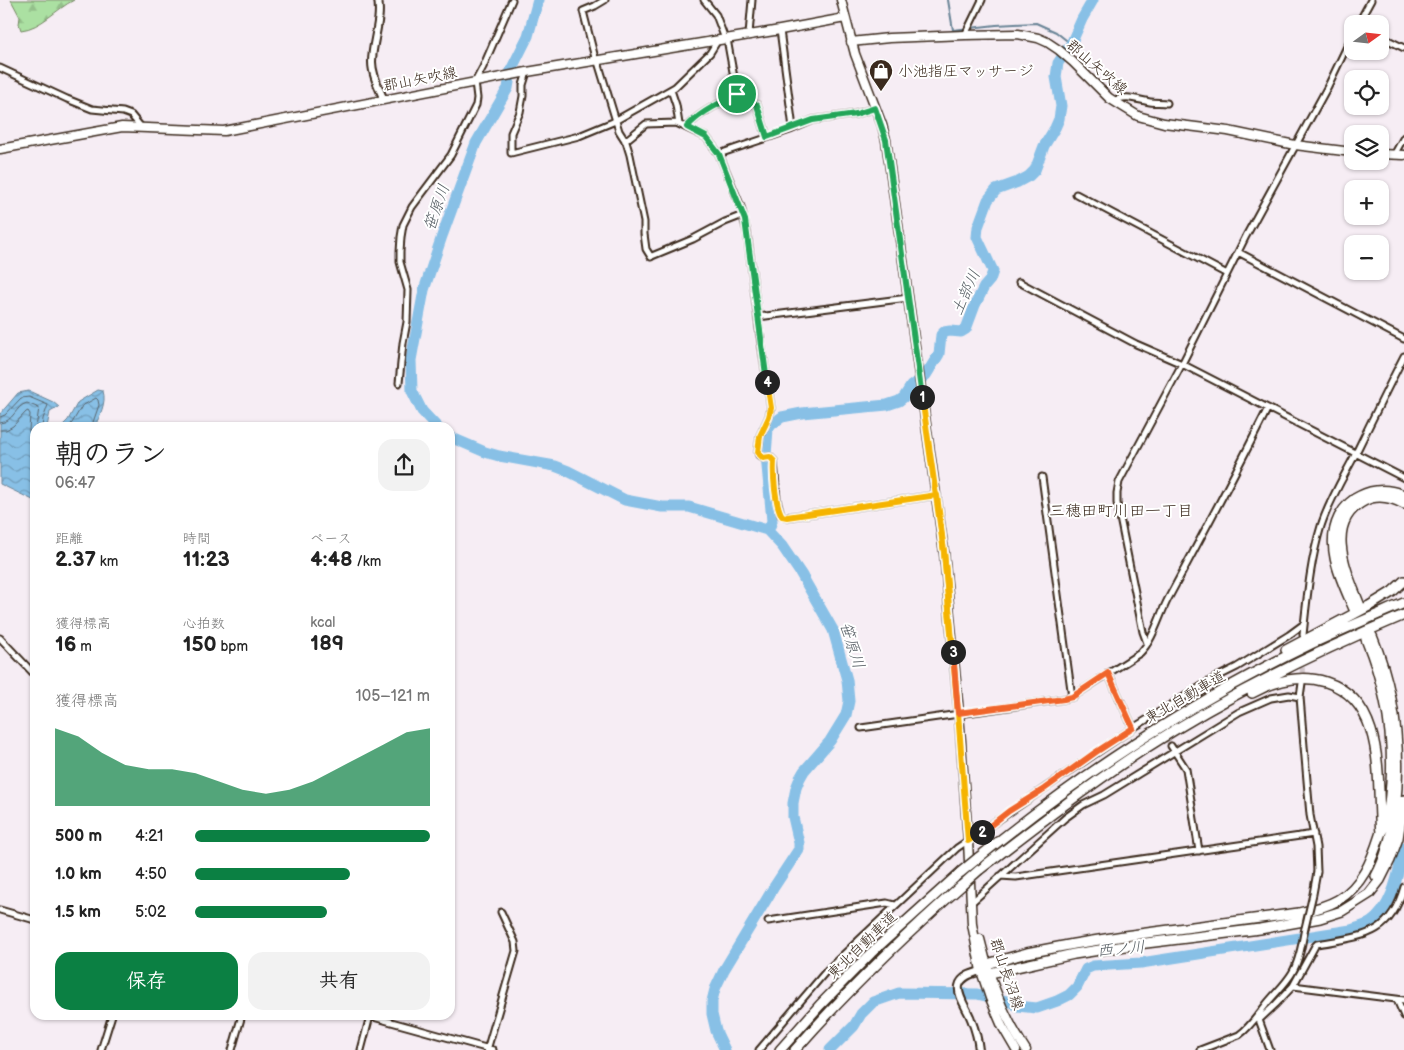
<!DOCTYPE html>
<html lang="ja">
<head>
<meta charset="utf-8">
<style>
	:root { --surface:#fff; --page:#f2f2f2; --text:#222; --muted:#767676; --accent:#0b8043 }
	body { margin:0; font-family:"Balsamiq Sans","Klee One",sans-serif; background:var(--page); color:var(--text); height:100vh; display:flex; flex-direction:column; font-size:19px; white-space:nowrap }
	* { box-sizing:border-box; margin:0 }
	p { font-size:16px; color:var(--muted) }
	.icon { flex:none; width:28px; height:28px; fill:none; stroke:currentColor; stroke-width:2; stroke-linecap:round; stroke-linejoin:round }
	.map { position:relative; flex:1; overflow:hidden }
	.drawer { position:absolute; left:30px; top:422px; width:425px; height:598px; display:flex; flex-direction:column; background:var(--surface); border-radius:15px; box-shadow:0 1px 4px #0004 }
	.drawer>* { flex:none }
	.needle { width:32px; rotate:75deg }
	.controls { position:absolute; left:1344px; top:15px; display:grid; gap:10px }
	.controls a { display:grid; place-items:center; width:45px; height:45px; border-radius:10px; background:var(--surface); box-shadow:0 1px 4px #0004; font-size:25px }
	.pin { position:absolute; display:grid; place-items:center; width:42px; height:42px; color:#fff; margin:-21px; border:2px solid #fff; border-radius:50%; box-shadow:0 1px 5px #0007 }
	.km { position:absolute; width:25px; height:25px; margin:-12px; border-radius:50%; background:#222; color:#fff; font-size:14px; line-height:25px; text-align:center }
	.round { display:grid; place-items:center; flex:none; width:52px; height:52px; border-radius:15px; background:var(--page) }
	.head { display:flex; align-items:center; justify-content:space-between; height:85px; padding:0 25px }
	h1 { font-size:28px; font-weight:700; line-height:38px }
	.stats { display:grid; grid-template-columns:repeat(3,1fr); gap:8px; height:85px; padding:5px 25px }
	.stats div { display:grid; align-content:center }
	.stats b { font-size:21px; font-weight:700 }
	.stats small { font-size:14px; font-weight:400 }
	.stats p { font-size:14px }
	.chart { height:140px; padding:10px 25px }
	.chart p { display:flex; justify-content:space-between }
	.chart svg { width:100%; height:90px; margin-top:5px; fill:var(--accent); opacity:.7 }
	.action { display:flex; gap:10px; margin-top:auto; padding:10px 25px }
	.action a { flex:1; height:58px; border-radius:15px; background:var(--accent); color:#fff; font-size:20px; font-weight:700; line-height:58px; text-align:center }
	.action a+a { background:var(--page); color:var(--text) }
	ul { padding:0 25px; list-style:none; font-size:16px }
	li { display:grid; grid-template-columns:80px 60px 1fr; align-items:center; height:38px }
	li i { height:12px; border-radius:6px; background:var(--accent) }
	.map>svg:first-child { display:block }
	.forest { fill:url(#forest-firs); stroke:#738560 }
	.water { fill:url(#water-waves); stroke:#698496 }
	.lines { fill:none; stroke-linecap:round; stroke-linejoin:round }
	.shore { stroke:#5a666e; stroke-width:1 }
	.stream { stroke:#698496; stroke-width:2 }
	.river { stroke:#88c0e6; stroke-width:11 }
	.minor-tunnel { stroke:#d1c6c9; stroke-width:5; stroke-dasharray:5 2.5; stroke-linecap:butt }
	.minor-casing { stroke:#3b2a1e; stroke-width:9 }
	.tertiary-casing { stroke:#3b2a1e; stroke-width:10 }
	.primary-casing { stroke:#3b2a1e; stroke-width:11 }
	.motorway-casing { stroke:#3b2a1e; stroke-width:12 }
	.minor { stroke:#fff; stroke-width:5 }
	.tertiary { stroke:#fff; stroke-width:6 }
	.primary { stroke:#fff; stroke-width:8 }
	.motorway { stroke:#fff; stroke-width:9 }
	.minor-bridge-casing { stroke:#3b2a1e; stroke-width:9; stroke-linecap:butt }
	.motorway-bridge-casing { stroke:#3b2a1e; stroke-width:12; stroke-linecap:butt }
	.minor-bridge { stroke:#fff; stroke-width:5 }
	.motorway-bridge { stroke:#fff; stroke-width:9 }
	.split-1-casing { stroke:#fff; stroke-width:10 }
	.split-2-casing { stroke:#fff; stroke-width:10 }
	.split-3-casing { stroke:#fff; stroke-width:10 }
	.split-4-casing { stroke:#fff; stroke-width:10 }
	.split-5-casing { stroke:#fff; stroke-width:10 }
	.split-1 { stroke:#22a559; stroke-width:6 }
	.split-2 { stroke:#f5b400; stroke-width:6 }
	.split-3 { stroke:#f0652b; stroke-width:6 }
	.split-4 { stroke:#f5b400; stroke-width:6 }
	.split-5 { stroke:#22a559; stroke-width:6 }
	.labels { text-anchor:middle; stroke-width:4; stroke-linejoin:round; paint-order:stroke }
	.street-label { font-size:15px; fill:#3b2a1e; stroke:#fff }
	.poi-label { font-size:15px; fill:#3b2a1e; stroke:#fff; text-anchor:start }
	.water-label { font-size:16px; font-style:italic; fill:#565e64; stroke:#fff }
	.neighbourhood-label { font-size:16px; fill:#3b2a1e; stroke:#fff }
</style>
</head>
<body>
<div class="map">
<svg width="1404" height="1050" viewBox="0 0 1404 1050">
	<defs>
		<pattern id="forest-firs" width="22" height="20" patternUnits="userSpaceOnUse" patternTransform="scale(1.25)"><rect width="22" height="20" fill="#abe0a2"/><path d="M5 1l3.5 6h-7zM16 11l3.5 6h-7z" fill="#94c08b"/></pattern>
		<pattern id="water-waves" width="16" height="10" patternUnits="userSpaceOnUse" patternTransform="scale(1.25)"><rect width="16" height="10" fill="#88c0e6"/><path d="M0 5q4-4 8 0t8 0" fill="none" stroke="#709cba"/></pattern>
	</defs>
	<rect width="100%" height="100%" fill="#f6edf4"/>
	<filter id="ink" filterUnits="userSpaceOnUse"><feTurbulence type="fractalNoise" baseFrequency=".02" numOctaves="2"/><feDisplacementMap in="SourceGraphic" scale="10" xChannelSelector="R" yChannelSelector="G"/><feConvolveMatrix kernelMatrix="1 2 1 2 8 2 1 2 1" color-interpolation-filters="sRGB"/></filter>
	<g filter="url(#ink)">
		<!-- forest -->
		<path class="forest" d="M11,0H74C56,9 41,28 21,30L19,24L20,17Z"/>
		<!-- water -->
		<path class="water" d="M98,390L103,391C107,403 99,416 95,427H61L68,420L78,402Z
			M29,391L53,402L59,407L50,412L47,427L35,428V501L0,484V414L18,393Z"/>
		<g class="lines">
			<!-- shore -->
			<path class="shore" d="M0,417L5,415L21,398L29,397L48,405L43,419L42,428
				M0,423C14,422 15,406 27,403L39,408L36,428
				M67,428L72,423L82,406L96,398L98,400L99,405L91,428
				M0,430H6L13,426L26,412L28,411L30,414L29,431L35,441"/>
			<!-- stream -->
			<path class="stream" d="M948,0L953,30L996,25L1036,23L1056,32L1071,44"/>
			<!-- river -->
			<path class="river" d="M438,428L422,411L412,391L411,360L424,290L442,236L476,143L508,88L511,70L528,36L538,0
				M450,437L485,452L499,456L555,466L568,471L625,500L662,507H689L767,530L782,546L801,574L833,630L847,680L849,701L846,715L830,741L804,771L800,778L796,788L793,803V817L799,843V849L774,887L724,970L715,989L712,1001V1014L716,1031L725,1050
				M767,530L769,529L772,521L766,455L768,429L772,424L782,417L802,413L887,405L899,401L904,397L911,386L926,375L939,354L941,335L944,332L950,331L961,332L966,329L975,305L984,287L990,280L993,271L977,237L978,227L988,200L996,190L1018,182L1029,176L1035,170L1044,146L1055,128L1059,119L1061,106L1056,77L1058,63L1071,44L1082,19L1093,0
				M830,1050L854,1026L861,1014L873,1002L899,993L977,994L1011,1002L1017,1006L1037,1008L1057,1001L1069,995L1077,987L1086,969L1093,966L1141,963L1351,930C1357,928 1364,926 1370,923C1393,908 1398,873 1404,848"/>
			<!-- minor-tunnel -->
			<path class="minor-tunnel" d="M1302,680L1303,646
				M1157,721L1171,746"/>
			<!-- minor casing -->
			<g class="minor-casing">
				<path id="minor" d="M605,0L595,6L583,11L595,58L598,62L619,131L626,142L630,155L644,222V234L646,249L651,257L652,256L693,239L725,222L743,215
					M704,0L716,15L725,39
					M1358,24L1371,0
					M780,30L793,128
					M749,34L752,0
					M965,35L982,0
					M1380,36L1404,48
					M0,68L67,99L92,109L123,112L131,115L141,127
					M527,72L523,85V96L520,112L511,133V153L579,136L613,122L675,87L710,53L718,40
					M671,90L676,105L679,124
					M737,94L745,97L750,102L757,105L767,137
					M1114,101C1125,94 1138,100 1150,102C1156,103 1161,102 1167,103
					M687,127C698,114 719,103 735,96L737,94L727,39
					M625,141L646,124L676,123L706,137L719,154L741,207L747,232L760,335L771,408L769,417L760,436L758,452L759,455L763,458L770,457L774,461L777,500L781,515L787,517L937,495
					M719,154L790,130L813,120L856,114L875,108
					M1394,155L1404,137
					M1076,194L1227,274
					M1238,252L1404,339
					M1019,282L1136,344L1182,364L1404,478
					M758,317L908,298
					M399,383L403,343L407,322L408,290L400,262V252L401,237L403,225L412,207L451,155L476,105L477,98L475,82L483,67L512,0
					M1042,477L1072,697
					M1303,635C1307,598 1310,562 1321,526C1329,501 1343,478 1355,455C1371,422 1387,389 1404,356
					M0,638L35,675
					M1147,643L1143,632L1117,503V493L1119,482L1182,364L1246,236L1328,86L1352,36
					M1108,673L1133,728
					M1302,683L1300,697L1304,746L1310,815L1316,847L1317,872
					M861,728L1064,699L1072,697L1140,653C1154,639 1159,616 1168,599C1202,536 1236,472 1268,408
					M1171,746L1186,769L1199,851
					M1000,876L1016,877L1314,834
					M971,903L1065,818L1083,805L1104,795L1239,712L1271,698L1289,695L1300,697
					M0,910L35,920
					M768,921L887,903L895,905
					M1293,986L1404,1000
					M1397,1000L1404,1016
					M366,1015L493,1050
					M1258,1017L1270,1050
					M1259,1020L1276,1004L1293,986L1315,946L1317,944C1362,936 1390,937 1404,887
					M101,1050L112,1015
					M232,1050L242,1015
					M361,1050L370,1016
					M487,1050L516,951L515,942L501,912
					M759,1050L828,969L957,848L1133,728L1213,679L1237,667L1289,635L1304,624
					M1200,1050L1239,1035C1250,1027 1257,1016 1265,1006C1273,995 1285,985 1292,973C1300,960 1302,942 1305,928"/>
			</g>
			<!-- tertiary casing -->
			<g class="tertiary-casing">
				<path id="tertiary" d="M378,0C382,20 372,42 372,62C372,75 379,88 384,100
					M979,1050C978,1039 975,1029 971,1019C968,1010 957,996 959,986C961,976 974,973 981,971"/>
			</g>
			<!-- primary casing -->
			<g class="primary-casing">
				<path id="primary" d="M841,0L855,54L882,125L886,140L944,552L959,713L968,841L972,924L981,971L990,998L1002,1026L1016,1050
					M851,42L889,38L965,35L1018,34L1038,38L1047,42L1059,50L1073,62L1109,98L1138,116L1164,123L1228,131L1295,145L1352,152
					M0,149L122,127L224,131L527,72L780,30L845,18
					M1380,154L1404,155
					M980,939C989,978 1003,1016 1026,1050"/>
			</g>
			<!-- motorway casing -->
			<g class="motorway-casing">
				<path id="motorway" d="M1360,606C1348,575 1322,523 1364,501C1377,494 1391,497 1404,504
					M1354,609C1342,581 1324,547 1339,517C1344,508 1350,500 1360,496C1375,488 1389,489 1404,495
					M1372,636C1395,692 1402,750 1395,810C1392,832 1387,856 1376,876
					M1366,639C1385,685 1394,733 1391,783C1390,796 1389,809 1386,821C1385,826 1382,830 1380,835C1372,860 1362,886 1338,900C1326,907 1313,910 1299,913L1124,936L1074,944L1027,953L987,964L981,971L990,973L1074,954L1138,944L1260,929L1320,918L1342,911L1369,894L1380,880L1390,860L1398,838L1404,800
					M1286,650L1369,606L1392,592L1404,581
					M1252,693C1274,681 1301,674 1326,682C1388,702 1376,783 1381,833
					M978,858C1081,774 1193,701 1313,643C1343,629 1374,616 1404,603
					M979,870C1032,829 1085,788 1141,751C1224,697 1313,653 1404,615
					M780,1050L820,1005L871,953L961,872
					M795,1050C847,991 903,937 962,885"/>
			</g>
			<!-- minor -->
			<use href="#minor" class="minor"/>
			<!-- tertiary -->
			<use href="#tertiary" class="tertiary"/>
			<!-- primary -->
			<use href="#primary" class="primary"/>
			<!-- motorway -->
			<use href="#motorway" class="motorway"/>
			<!-- minor-bridge casing -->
			<g class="minor-bridge-casing">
				<path id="minor-bridge" d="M1305,928L1313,894L1317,872"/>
			</g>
			<!-- motorway-bridge casing -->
			<g class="motorway-bridge-casing">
				<path id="motorway-bridge" d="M961,872L978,858
					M962,885L979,870"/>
			</g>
			<!-- minor-bridge -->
			<use href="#minor-bridge" class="minor-bridge"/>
			<!-- motorway-bridge -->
			<use href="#motorway-bridge" class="motorway-bridge"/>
		</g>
	</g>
	<g class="lines" filter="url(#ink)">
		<!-- split-1 casing -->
		<g class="split-1-casing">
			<path id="split-1" d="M737,94C745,98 750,101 757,105L767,137L813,120L856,114L875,108L886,140L922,397"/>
		</g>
		<!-- split-2 casing -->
		<g class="split-2-casing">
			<path id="split-2" d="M922,397L944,552L958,713L968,841L982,832"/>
		</g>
		<!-- split-3 casing -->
		<g class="split-3-casing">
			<path id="split-3" d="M953,652L958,713L1064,699L1072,697L1108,673L1133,728L1096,752L1044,789L1009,811L982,832"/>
		</g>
		<!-- split-4 casing -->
		<g class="split-4-casing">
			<path id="split-4" d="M767,382L771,408L769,417L760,436L758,452L759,454L763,458L770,457L774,461C773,476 775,504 782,516L787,517L937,495L944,552L953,652"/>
		</g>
		<!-- split-5 casing -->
		<g class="split-5-casing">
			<path id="split-5" d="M737,94L735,96C719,103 698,114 687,127L706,137L719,154L745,220L767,382"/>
		</g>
		<!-- split-1 -->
		<use href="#split-1" class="split-1"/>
		<!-- split-2 -->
		<use href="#split-2" class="split-2"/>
		<!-- split-3 -->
		<use href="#split-3" class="split-3"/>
		<!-- split-4 -->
		<use href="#split-4" class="split-4"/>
		<!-- split-5 -->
		<use href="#split-5" class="split-5"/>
	</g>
	<!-- icons -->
	<defs>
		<g id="shop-pin" transform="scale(1.25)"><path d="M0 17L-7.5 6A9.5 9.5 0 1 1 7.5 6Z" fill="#3b2a1e" stroke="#fff"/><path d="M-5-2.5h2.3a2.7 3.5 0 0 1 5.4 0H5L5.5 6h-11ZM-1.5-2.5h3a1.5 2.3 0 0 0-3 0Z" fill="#fff"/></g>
	</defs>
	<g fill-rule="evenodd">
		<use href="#shop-pin" x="881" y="71"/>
	</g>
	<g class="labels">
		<!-- street labels -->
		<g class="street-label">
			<text transform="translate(1097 67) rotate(41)" y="5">郡山矢吹線</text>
			<text transform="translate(420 79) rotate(-11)" y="5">郡山矢吹線</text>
			<text transform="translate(1185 697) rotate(-30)" y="5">東北自動車道</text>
			<text transform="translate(862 945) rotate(-44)" y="5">東北自動車道</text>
			<text transform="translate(1007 974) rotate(71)" y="5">郡山長沼線</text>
		</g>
		<!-- poi labels -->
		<g class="poi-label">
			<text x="898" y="76">小池指圧マッサージ</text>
		</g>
		<!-- water labels -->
		<g class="water-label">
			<text transform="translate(436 207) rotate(-71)" y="6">笹原川</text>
			<text transform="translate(965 292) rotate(-66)" y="6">土部川</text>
			<text transform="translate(853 645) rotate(72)" y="6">笹原川</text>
			<text transform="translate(1121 948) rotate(-5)" y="6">西ノ川</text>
		</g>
		<!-- neighbourhood labels -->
		<g class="neighbourhood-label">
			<text x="1121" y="516">三穂田町川田一丁目</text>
		</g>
	</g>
</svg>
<div class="controls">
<a><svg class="needle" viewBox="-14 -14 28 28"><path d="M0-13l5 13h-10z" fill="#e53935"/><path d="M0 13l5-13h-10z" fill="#767676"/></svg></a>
<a><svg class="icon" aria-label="locate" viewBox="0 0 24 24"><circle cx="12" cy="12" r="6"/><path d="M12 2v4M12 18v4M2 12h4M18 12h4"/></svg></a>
<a><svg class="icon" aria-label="layers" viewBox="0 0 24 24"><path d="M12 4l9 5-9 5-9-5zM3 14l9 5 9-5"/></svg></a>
<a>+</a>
<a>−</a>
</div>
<div class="pin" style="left:737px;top:94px;background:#1e9e55"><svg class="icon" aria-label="arrive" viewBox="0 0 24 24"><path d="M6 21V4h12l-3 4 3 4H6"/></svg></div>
<b class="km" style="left:922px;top:397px">1</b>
<b class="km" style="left:982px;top:832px">2</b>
<b class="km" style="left:953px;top:652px">3</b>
<b class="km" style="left:767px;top:382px">4</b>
<section class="drawer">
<div class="head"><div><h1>朝のラン</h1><p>06:47</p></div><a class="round"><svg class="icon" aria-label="share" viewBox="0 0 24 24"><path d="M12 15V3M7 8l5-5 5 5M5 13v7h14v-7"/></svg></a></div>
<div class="stats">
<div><p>距離</p><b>2.37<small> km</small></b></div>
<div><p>時間</p><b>11:23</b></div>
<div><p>ペース</p><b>4:48<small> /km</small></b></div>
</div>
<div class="stats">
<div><p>獲得標高</p><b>16<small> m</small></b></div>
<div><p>心拍数</p><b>150<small> bpm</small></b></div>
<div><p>kcal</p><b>189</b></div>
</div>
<div class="chart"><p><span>獲得標高</span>105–121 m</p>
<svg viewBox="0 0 160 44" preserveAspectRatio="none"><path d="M0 44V6L10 10L20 18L30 24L40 26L50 26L60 28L70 32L80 36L90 38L100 36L110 32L120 26L130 20L140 14L150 8L160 6V44z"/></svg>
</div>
<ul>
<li><b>500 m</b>4:21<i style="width:100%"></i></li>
<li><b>1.0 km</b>4:50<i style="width:66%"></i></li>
<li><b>1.5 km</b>5:02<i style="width:56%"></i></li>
</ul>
<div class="action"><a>保存</a><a>共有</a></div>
</section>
</div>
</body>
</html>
